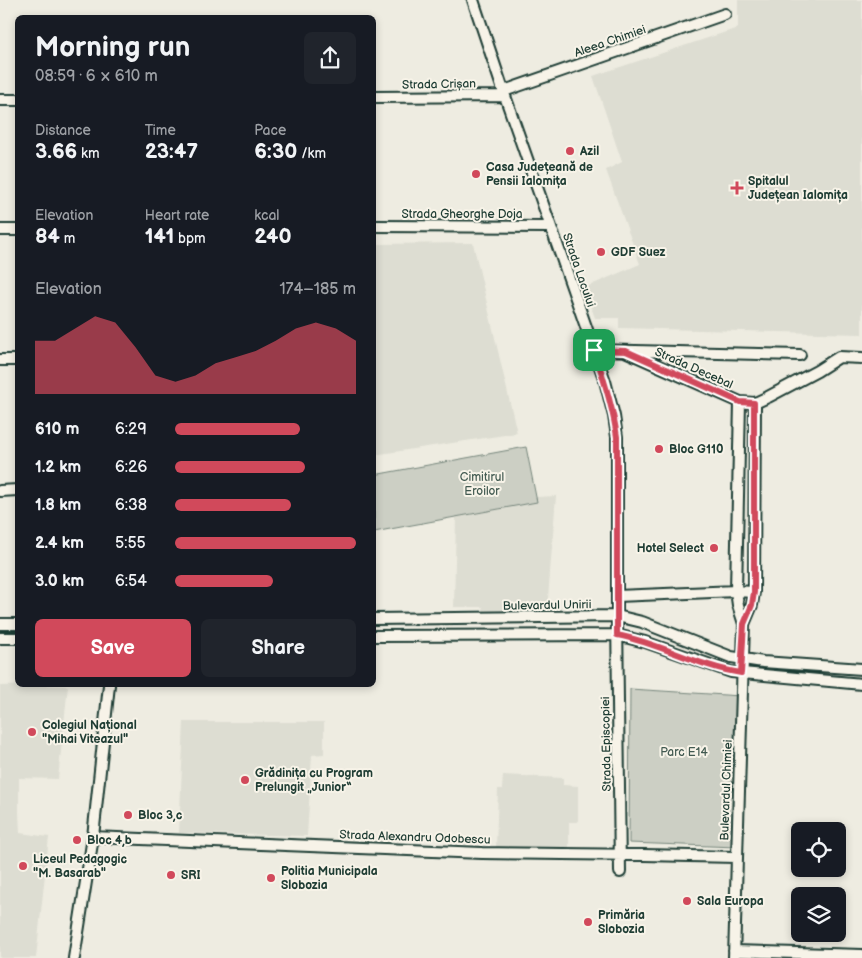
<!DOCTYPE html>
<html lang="en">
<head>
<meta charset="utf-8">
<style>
	:root { --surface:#171b24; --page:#20242c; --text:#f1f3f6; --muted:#9ea1a6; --accent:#d1495b }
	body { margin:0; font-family:"Balsamiq Sans",sans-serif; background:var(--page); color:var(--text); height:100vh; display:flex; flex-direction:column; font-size:19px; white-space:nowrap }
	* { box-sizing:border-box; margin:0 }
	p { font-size:16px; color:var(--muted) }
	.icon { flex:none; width:28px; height:28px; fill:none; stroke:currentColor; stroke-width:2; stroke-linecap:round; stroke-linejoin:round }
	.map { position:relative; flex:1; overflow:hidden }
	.drawer { position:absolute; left:15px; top:15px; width:361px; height:672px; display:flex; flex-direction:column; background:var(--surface); border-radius:8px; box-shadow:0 2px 8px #0003 }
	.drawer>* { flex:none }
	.controls { position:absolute; left:791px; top:822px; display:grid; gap:10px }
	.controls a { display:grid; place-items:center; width:55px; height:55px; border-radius:8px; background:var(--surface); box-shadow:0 2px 8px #0003; font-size:25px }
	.pin { position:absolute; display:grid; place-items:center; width:42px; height:42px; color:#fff; margin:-21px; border-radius:10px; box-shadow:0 2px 8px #0006 }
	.round { display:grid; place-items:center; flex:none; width:52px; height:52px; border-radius:8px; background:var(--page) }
	.head { display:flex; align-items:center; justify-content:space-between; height:85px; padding:0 20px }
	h1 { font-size:28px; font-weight:700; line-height:38px }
	.metrics { display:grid; grid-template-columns:repeat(3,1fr); gap:8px; height:85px; padding:5px 20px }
	.metrics div { display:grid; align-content:center }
	.metrics b { font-size:21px; font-weight:700 }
	.metrics small { font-size:14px; font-weight:400 }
	.metrics p { font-size:14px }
	.chart { height:140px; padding:10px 20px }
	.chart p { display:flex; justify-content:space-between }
	.chart svg { width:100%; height:90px; margin-top:5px; fill:var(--accent); opacity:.7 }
	.cta { display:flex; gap:10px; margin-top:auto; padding:10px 20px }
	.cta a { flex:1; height:58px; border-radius:8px; background:var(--accent); color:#fff; font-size:20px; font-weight:700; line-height:58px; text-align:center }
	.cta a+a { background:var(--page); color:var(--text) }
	ul { padding:0 20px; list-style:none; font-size:16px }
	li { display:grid; grid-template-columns:80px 60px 1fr; align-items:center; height:38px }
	li i { height:12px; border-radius:6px; background:var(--accent) }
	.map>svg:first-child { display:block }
	.built { fill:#ddddd2 }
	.green { fill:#cccfc4; stroke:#76867c }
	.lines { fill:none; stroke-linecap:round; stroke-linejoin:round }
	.minor-casing { stroke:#1f3d34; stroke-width:14 }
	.minor { stroke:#f7f3e8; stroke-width:10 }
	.route-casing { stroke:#fff; stroke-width:10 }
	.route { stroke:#d1495b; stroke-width:6 }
	.poi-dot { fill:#d1495b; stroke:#f7f3e8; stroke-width:2 }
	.labels { text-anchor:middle; stroke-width:4; stroke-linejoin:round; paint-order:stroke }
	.street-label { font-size:12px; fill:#1f3d34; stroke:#f7f3e8 }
	.poi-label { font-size:12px; font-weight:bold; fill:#1f3d34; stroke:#f7f3e8; text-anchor:start }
	.park-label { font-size:12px; fill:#425a51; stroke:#f7f3e8 }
</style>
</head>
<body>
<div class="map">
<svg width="862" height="958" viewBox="0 0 862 958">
	<rect width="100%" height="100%" fill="#eeece1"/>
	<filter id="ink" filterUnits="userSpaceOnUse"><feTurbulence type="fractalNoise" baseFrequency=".02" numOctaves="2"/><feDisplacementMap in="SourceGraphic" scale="10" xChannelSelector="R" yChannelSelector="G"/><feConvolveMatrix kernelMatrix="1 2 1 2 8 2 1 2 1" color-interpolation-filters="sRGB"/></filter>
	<g filter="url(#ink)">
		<!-- built -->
		<path class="built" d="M738,0H862V334L619,328V318H595L584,288L640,264L606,170L622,162L593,76L738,28Z
			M473,243L517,433L374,455V244Z
			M556,496L547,611L483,614V607H454L456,517L537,502L536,497Z
			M36,685L68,686L58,779L19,778V812L20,833L49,837L36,958H0V686Z
			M184,722H324V754L312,755L307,836L179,833Z
			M503,775L563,778V785L578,786V822H569V850L496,848L498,789H502Z"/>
		<!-- green -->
		<path class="green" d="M526,447L537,502L374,532V475Z
			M630,689L741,696L737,847L629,843Z"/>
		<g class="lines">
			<!-- minor casing -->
			<g class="minor-casing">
				<path id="minor" d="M473,0L505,96L605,381L614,416L617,437V616L620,872
					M504,91L725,14
					M374,97L505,96
					M0,100H18
					M374,226L551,227
					M0,230H18
					M594,350L800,355
					M625,351L740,402L755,403L768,397L817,371L839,357L862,358
					M0,360H18
					M0,491L18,490
					M617,596L736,591L754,592
					M374,619L617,616L642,622L731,657L763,662L862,669
					M0,624H18
					M744,624L752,605L754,592L755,403
					M374,636L617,635L645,642L731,672L862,684
					M0,638H18
					M93,837L482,853L644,855L736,857
					M734,951L862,955
					M74,958L93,837L109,685
					M734,958L744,624L738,605L736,591L740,402"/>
			</g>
			<!-- minor -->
			<use href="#minor" class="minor"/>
		</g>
	</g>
	<g class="lines" filter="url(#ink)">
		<!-- route casing -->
		<g class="route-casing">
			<path id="route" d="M594,350L626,351L740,402L754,403V592L752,605L744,624L741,673C699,667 660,643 617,635V437C613,407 604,379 594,350Z"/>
		</g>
		<!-- route -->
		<use href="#route" class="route"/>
	</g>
	<!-- markers -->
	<g class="poi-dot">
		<circle cx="570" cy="151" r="5"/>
		<circle cx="476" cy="174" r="5"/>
		<path d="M734.5 180.5h5v5h5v5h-5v5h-5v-5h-5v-5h5z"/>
		<circle cx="601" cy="252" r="5"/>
		<circle cx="659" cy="449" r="5"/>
		<circle cx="714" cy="548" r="5"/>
		<circle cx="32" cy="732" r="5"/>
		<circle cx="245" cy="780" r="5"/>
		<circle cx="128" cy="815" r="5"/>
		<circle cx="77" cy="840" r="5"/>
		<circle cx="23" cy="866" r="5"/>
		<circle cx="171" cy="875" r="5"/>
		<circle cx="271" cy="878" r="5"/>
		<circle cx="687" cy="901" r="5"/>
		<circle cx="588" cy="922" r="5"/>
	</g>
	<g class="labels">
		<!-- street labels -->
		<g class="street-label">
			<text transform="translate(610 41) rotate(-19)" y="4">Aleea Chimiei</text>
			<text transform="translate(439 84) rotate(-1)" y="4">Strada Crișan</text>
			<text x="462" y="218">Strada Gheorghe Doja</text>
			<text transform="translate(579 270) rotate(71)" y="4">Strada Lacului</text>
			<text transform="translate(694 368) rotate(24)" y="4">Strada Decebal</text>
			<text transform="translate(547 605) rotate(-1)" y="4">Bulevardul Unirii</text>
			<text transform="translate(606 744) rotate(-91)" y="4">Strada Episcopiei</text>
			<text transform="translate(726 790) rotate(-88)" y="4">Bulevardul Chimiei</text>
			<text transform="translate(415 837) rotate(2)" y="4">Strada Alexandru Odobescu</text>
		</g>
		<!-- poi labels -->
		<g class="poi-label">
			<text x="580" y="155">Azil</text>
			<text x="486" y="171">Casa Județeană de<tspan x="486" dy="14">Pensii Ialomița</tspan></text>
			<text x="748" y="185">Spitalul<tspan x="748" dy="14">Județean Ialomița</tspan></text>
			<text x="611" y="256">GDF Suez</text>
			<text x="669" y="453">Bloc G110</text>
			<text x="704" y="552" text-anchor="end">Hotel Select</text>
			<text x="42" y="729">Colegiul Național<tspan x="42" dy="14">"Mihai Viteazul"</tspan></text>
			<text x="255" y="777">Grădinița cu Program<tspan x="255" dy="14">Prelungit „Junior“</tspan></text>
			<text x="138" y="819">Bloc 3,c</text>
			<text x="87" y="844">Bloc 4,b</text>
			<text x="33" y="863">Liceul Pedagogic<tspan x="33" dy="14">"M. Basarab"</tspan></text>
			<text x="281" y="875">Politia Municipala<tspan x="281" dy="14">Slobozia</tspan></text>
			<text x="181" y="879">SRI</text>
			<text x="697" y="905">Sala Europa</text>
			<text x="598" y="919">Primăria<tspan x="598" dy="14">Slobozia</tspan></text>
		</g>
		<!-- park labels -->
		<g class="park-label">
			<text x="482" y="481">Cimitirul<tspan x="482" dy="14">Eroilor</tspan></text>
			<text x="684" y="756">Parc E14</text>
		</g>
	</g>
</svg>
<div class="controls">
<a><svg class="icon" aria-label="locate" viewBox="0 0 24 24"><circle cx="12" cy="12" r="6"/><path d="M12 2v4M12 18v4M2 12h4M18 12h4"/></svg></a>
<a><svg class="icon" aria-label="layers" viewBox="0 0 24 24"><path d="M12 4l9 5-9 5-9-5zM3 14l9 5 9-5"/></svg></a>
</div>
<div class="pin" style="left:594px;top:350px;background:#1e9e55"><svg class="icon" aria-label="arrive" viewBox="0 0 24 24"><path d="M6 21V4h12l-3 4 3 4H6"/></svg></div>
<section class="drawer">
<div class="head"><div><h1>Morning run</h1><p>08:59 · 6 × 610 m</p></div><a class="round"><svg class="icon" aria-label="share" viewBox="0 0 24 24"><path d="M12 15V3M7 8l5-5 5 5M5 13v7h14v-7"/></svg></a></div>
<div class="metrics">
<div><p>Distance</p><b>3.66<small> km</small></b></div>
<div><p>Time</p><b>23:47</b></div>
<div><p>Pace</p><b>6:30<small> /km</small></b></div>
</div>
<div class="metrics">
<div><p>Elevation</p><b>84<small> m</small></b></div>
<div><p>Heart rate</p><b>141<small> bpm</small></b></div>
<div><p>kcal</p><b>240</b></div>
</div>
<div class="chart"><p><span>Elevation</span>174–185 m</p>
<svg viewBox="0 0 160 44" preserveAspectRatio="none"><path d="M0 44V18L10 18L20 12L30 6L40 9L50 21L60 35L70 38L80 35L90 29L100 26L110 23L120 18L130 12L140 9L150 12L160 18V44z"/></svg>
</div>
<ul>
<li><b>610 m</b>6:29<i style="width:69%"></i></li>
<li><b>1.2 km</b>6:26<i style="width:72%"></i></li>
<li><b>1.8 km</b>6:38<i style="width:64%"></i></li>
<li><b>2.4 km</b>5:55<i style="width:100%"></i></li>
<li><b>3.0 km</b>6:54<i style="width:54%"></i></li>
</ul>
<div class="cta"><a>Save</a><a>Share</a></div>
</section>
</div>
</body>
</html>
